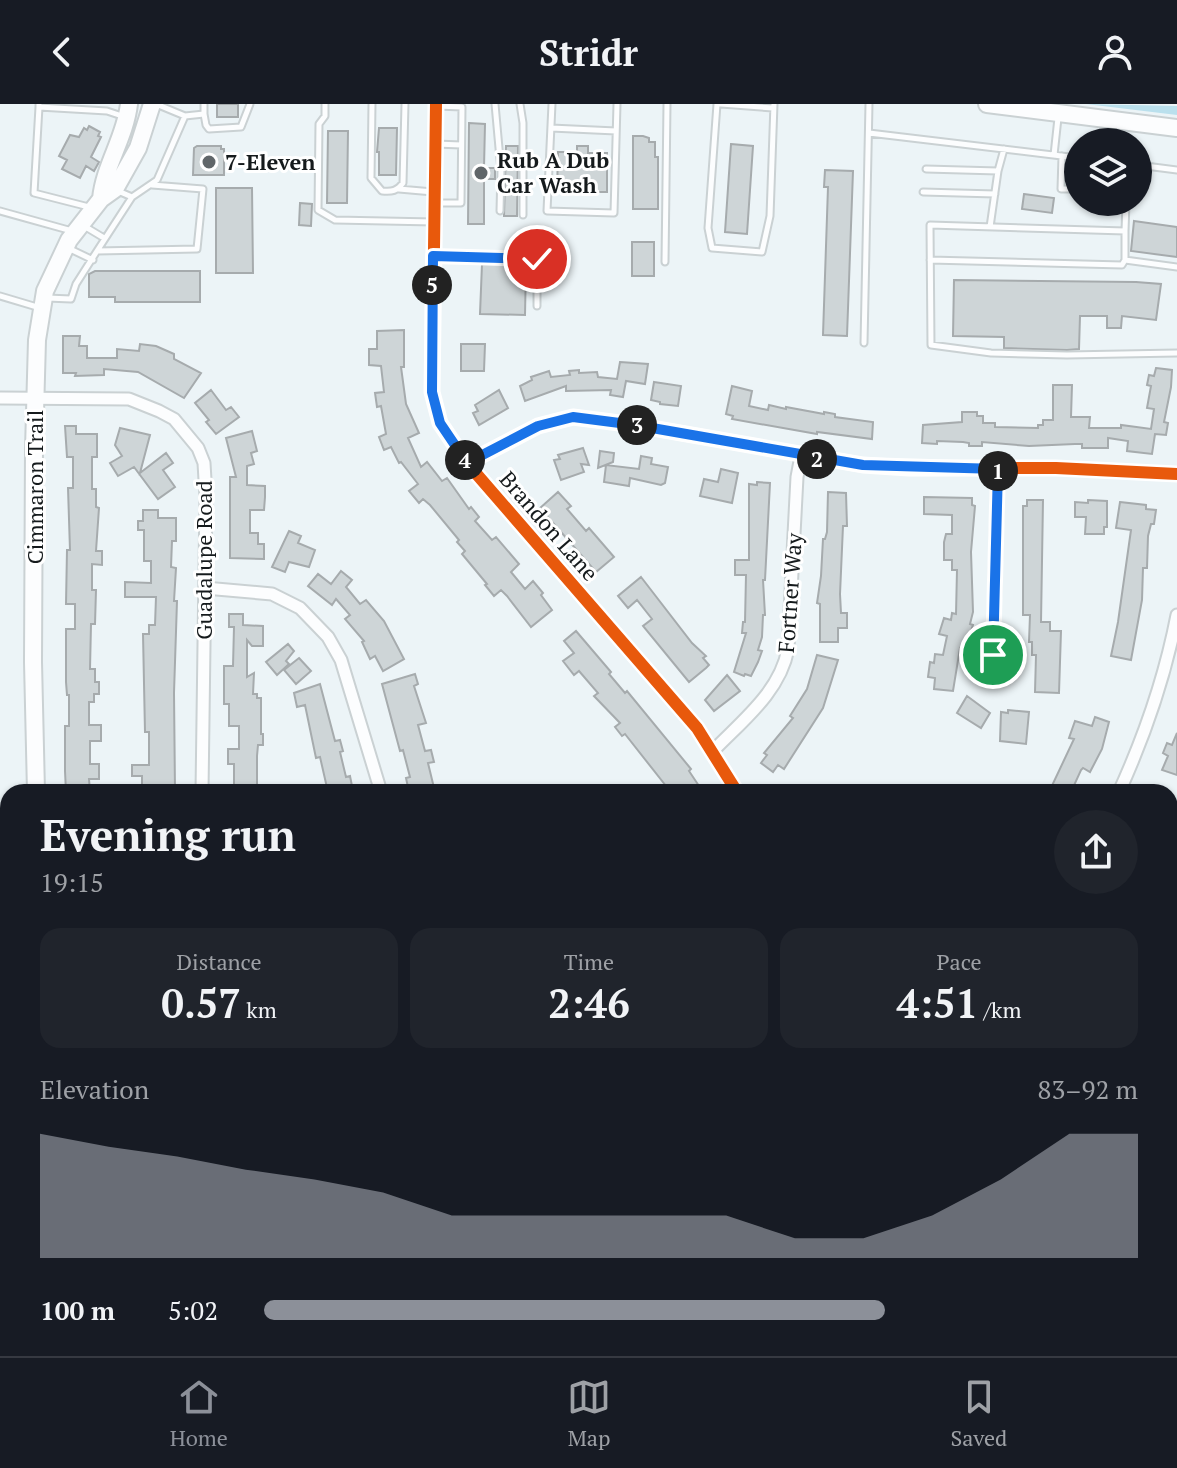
<!DOCTYPE html>
<html lang="en">
<head>
<meta charset="utf-8">
<style>
	:root { --surface:#171b24; --page:#20242c; --text:#f1f3f6; --muted:#9ea1a6; --line:#363941; --accent:#8c9099 }
	body { margin:0; font-family:"PT Serif",serif; background:var(--page); color:var(--text); height:100vh; display:flex; flex-direction:column; font-size:30px; white-space:nowrap }
	* { box-sizing:border-box; margin:0 }
	p { font-size:26px; color:var(--muted) }
	.icon { flex:none; width:44px; height:44px; fill:none; stroke:currentColor; stroke-width:2; stroke-linecap:round; stroke-linejoin:round }
	.map { position:relative; flex:1; overflow:hidden }
	.side { position:absolute; left:0px; top:680px; width:1178px; height:572px; display:flex; flex-direction:column; background:var(--surface); border-radius:24px 24px 0 0; box-shadow:0 2px 6px #0004 }
	.side>* { flex:none }
	.buttons { position:absolute; left:1064px; top:24px; display:grid; gap:16px }
	.buttons a { display:grid; place-items:center; width:88px; height:88px; border-radius:50%; background:var(--surface); box-shadow:0 2px 6px #0004; font-size:40px }
	.pin { position:absolute; display:grid; place-items:center; width:68px; height:68px; color:#fff; margin:-34px; border:4px solid #fff; border-radius:50%; box-shadow:0 2px 8px #0007 }
	.km { position:absolute; width:40px; height:40px; margin:-20px; border-radius:50%; background:#222; color:#fff; font-size:22px; line-height:40px; text-align:center }
	.round { display:grid; place-items:center; flex:none; width:84px; height:84px; border-radius:42px; background:var(--page) }
	.head { display:flex; align-items:center; justify-content:space-between; height:136px; padding:0 40px }
	h1 { font-size:44px; font-weight:700; line-height:60px }
	.figures { display:grid; grid-template-columns:repeat(3,1fr); gap:12px; height:136px; padding:8px 40px }
	.figures div { display:grid; align-content:center; border-radius:20px; background:var(--page); text-align:center }
	.figures b { font-size:40px; font-weight:700 }
	.figures small { font-size:22px; font-weight:400 }
	.figures p { font-size:22px }
	.chart { height:224px; padding:16px 40px }
	.chart p { display:flex; justify-content:space-between }
	.chart svg { width:100%; height:144px; margin-top:8px; fill:var(--accent); opacity:.7 }
	ul { padding:0 40px; list-style:none; font-size:26px }
	li { display:grid; grid-template-columns:128px 96px 1fr; align-items:center; height:60px }
	li i { height:20px; border-radius:10px; background:var(--accent) }
	header { display:flex; justify-content:space-between; align-items:center; height:104px; padding:0 40px; background:var(--surface); font-size:36px; font-weight:700 }
	.tab-bar { display:flex; justify-content:space-around; align-items:center; height:112px; border-top:2px solid var(--line); background:var(--surface); font-size:22px; color:var(--muted) }
	.tab-bar a { display:grid; justify-items:center; gap:4px }
	.tab-bar .selected { color:var(--accent) }
	.map>svg:first-child { display:block }
	.green { fill:#bae0ed }
	.building { fill:#ced5d7; stroke:#a6abad; stroke-width:2 }
	.lines { fill:none; stroke-linecap:round; stroke-linejoin:round }
	.lane-casing { stroke:#cad1d3; stroke-width:9 }
	.street-casing { stroke:#cad1d3; stroke-width:15 }
	.secondary-casing { stroke:#cad1d3; stroke-width:20 }
	.primary-casing { stroke:#cad1d3; stroke-width:20 }
	.lane { stroke:#fcfdfe; stroke-width:5 }
	.street { stroke:#fcfdfe; stroke-width:11 }
	.secondary { stroke:#fcfdfe; stroke-width:16 }
	.primary { stroke:#fcfdfe; stroke-width:16 }
	.cycleway-casing { stroke:#fff; stroke-width:17 }
	.cycleway { stroke:#e8590c; stroke-width:12 }
	.route-casing { stroke:#fff; stroke-width:16 }
	.route { stroke:#1a73e8; stroke-width:10 }
	.poi-dot { fill:#606669; stroke:#fff; stroke-width:3 }
	.labels { text-anchor:middle; stroke-width:6; stroke-linejoin:round; paint-order:stroke }
	.poi-label { font-size:22px; font-weight:bold; fill:#151a1c; stroke:#fff; text-anchor:start }
	.street-label { font-size:22px; fill:#151a1c; stroke:#fff }
</style>
</head>
<body>
<header><svg class="icon" aria-label="back" viewBox="0 0 24 24"><path d="M15 5l-7 7 7 7"/></svg>Stridr<svg class="icon" aria-label="person" viewBox="0 0 24 24"><circle cx="12" cy="8" r="4"/><path d="M4 21q1-7 8-7t8 7"/></svg></header>
<div class="map">
<svg width="1177" height="1252" viewBox="0 0 1177 1252">
	<rect width="100%" height="100%" fill="#ecf4f7"/>
	<!-- green -->
	<path class="green" d="M1086,0L1177,2V11Z"/>
	<!-- building -->
	<path class="building" d="M217,0H238V13H217Z
		M469,19L485,20L484,64H495V75H484V120H468Z
		M89,22L100,28L98,32L101,33L91,53L99,58L94,67L86,62L80,74L62,65L67,56L59,52L70,31L79,33L84,24L87,26Z
		M379,24H397L396,71H379V48H377Z
		M328,27H348L347,99H327Z
		M633,32H643L649,34V38H655V53H658V105H633Z
		M731,40L753,42L747,130L725,128Z
		M197,42H221V45H224V71H193L194,44Z
		M506,42H518L517,112H504Z
		M577,42H588V49H607V88H557L558,48H577Z
		M825,66L853,67L847,232L823,231L828,83H824Z
		M216,84H252L253,169H216Z
		M1024,90L1054,94L1052,109L1022,105Z
		M300,99L312,100L311,122L299,121Z
		M1134,117L1177,123V153L1131,147Z
		M632,138H654V172H632Z
		M482,160L526,161L525,211L480,210Z
		M95,167H200V198H115V193H89V170Z
		M954,176L1136,178L1161,180L1156,216L1122,212L1121,224H1107V212H1080L1079,245L1067,246L1004,244V233L953,232Z
		M404,226V263H401L406,300L419,329L408,334L421,363L427,358L442,377L447,374L469,405L471,403L479,413L475,417L492,436L496,433L519,460L511,468L525,485L533,477L543,489L541,491L552,506L531,523L507,492L501,486L494,492L485,481L487,480L462,450L465,447L457,438L459,436L430,401L423,395L419,399L409,387L418,380L401,358L399,359L391,343L384,346L379,333L386,330L381,302L377,303L375,289L384,288L381,262L369,261V245H377V227Z
		M63,232H80L79,242H87V254H117V245L139,247L140,240L156,242L174,250V255L201,269L184,294L138,268L104,265V271L75,272L76,269H63Z
		M461,240H485L484,267H461Z
		M620,258L648,260L645,280L626,277L623,293L610,291L611,286L566,287V282L525,297L520,282L532,276L531,273L549,267L551,273L570,271L569,267L579,266V269L597,268L598,273L617,275Z
		M1156,264L1172,266L1171,283L1164,318L1168,319L1166,331L1155,330L1152,350L1127,347L1128,337L1108,334V344H1082V340H1075L1029,342L982,338V342H969V339L963,338L937,337V340L922,339L923,321L962,318V308H977V312H983V319H995V323L1038,324V321H1043V316H1053V281H1072L1071,313H1090L1089,324H1121V321L1151,325L1154,305L1147,304L1151,282L1147,281L1149,271L1154,272Z
		M654,278L681,282L678,302L660,300V298L651,296Z
		M732,282L752,287L749,302L768,306L769,301L786,305V303L824,310V308L835,310V313L873,318L872,335L817,328V330L732,315L733,312L726,310Z
		M211,286L226,306L231,303L239,313L216,330L206,318L209,316L195,299Z
		M499,286L508,304L479,321L473,309L478,307L475,301Z
		M65,322H76V330H97V353H92V385H96V403L99,404L96,447H102V461L92,460V486H96L95,520H91L90,565H95V578H99V590H94V598H89V621H101V637H90V660H99V675H89L90,688H66L65,667V622H69V591H67L66,578V525H75V500H66L67,446H70L68,384H73V353H67Z
		M120,324L150,331L140,369L166,349L173,359L163,366L175,383L158,395L134,363L118,372L110,359L122,352L115,341Z
		M252,327L257,347L251,349L254,360L247,362V381L265,382V393L264,406H250V429H258V440H264V455L230,454V373H236L226,334Z
		M583,344L589,361L581,360L584,368L561,376L554,356L560,355L558,351Z
		M600,347L614,349L613,358L598,364Z
		M641,352L652,354L651,360L668,363L665,379L661,381L630,374L629,382L604,378L606,361L639,365Z
		M721,365L738,369L732,399L700,392L704,375L718,378Z
		M757,378L770,379L765,476H763L765,511H763L762,533L758,546L762,547L758,558L751,572L745,570L744,572L734,568L746,529H742L743,518H745L746,471H735V456H749V380L757,381Z
		M558,388L571,402L567,405L586,427L589,424L614,453L596,468L540,404Z
		M828,388L846,389L847,422H843L840,490L841,509H847V524H838V538H820V500L817,499L821,472L823,435H825L827,428Z
		M924,393L972,394V401L975,402L971,448L973,508L970,520L973,521L965,545L960,544L953,587L934,585L935,574L928,573L930,558L934,559L935,550L943,551L947,532L939,530L944,514L951,516L952,509L956,510L957,466H952V456H944V438L946,430H952V411L924,410Z
		M1027,396H1043L1041,518H1050V527H1061L1059,589L1035,588L1036,551H1032V538H1029L1030,511H1023V402H1027Z
		M1088,396L1107,397V423H1104V430H1085L1086,413H1075V398L1088,399Z
		M1120,398L1146,401V405L1156,406L1154,420H1151L1148,432L1147,464H1143L1142,496L1131,556L1111,552L1118,518L1131,426L1116,424Z
		M143,406H158V414H176V437H172L171,463L176,464L174,497H177L174,589L175,688H142V672H132V661H149V628H145L143,530H149V521H155L156,493H125V478L151,479V457H144V426H138V417H143Z
		M289,427L301,432L298,439L315,446L309,463L289,458L285,468L272,463Z
		M341,467L352,476L346,483L360,500L366,496L384,517L404,555L383,567L375,552L370,555L362,538L364,537L345,515L350,511L336,495L332,501L308,482L318,470L331,480Z
		M641,473L692,539L706,552L703,554L709,561L706,564L689,578L643,522L652,515L637,496L628,504L618,492Z
		M229,510H243V521L263,522V542H252L247,536V573L254,569L253,590H257V594H261V630H263V641H258L257,652V681H234V660H228V645H239V622H229V600H224V562H233L234,523H229Z
		M576,527L611,568L609,570L625,589L627,587L691,665L689,667L703,688H657L666,682L625,630L622,632L615,623L620,619L594,592L598,589L579,567L574,571L563,557L574,549L564,537Z
		M288,540L294,547L286,557L289,560L277,571L266,558Z
		M817,551L838,556L823,604L784,665L778,661L773,668L761,659L767,651L764,649L793,614L790,612L807,585Z
		M299,554L311,567L296,580L284,566Z
		M415,570L418,580L414,582L426,619L418,621L425,647L431,646L434,658L428,659L435,688H409L406,674L410,673L403,646L400,647L382,580Z
		M727,571L740,587L714,607L705,596Z
		M320,580L335,637L340,636L343,647L340,648L346,673L350,672L352,682L328,688L320,653L316,654L305,601L297,603L294,589Z
		M967,592L990,609L981,624L957,609Z
		M1008,606L1029,608L1026,640L1000,637L1001,608L1008,609Z
		M1095,613L1109,618L1102,645L1090,668L1083,664L1081,666L1071,688H1049L1074,635L1069,634L1075,617L1092,622Z
		M1177,629V671L1162,666L1168,652L1163,649L1167,639L1172,641Z"/>
	<g class="lines">
		<!-- lane casing -->
		<g class="lane-casing">
			<path id="lane" d="M325,0V12L319,20L318,106L335,116L434,118
				M372,0L371,74L382,87C392,88 397,87 403,79L405,0
				M495,0L501,66L500,107
				M520,0L523,19V111
				M552,0L547,107L614,109L617,0
				M717,0L708,124L712,144L762,148L770,112L774,0
				M721,0L773,4
				M39,1V3L107,7L125,13
				M39,3L34,89L89,103
				M204,10L206,21L209,25L241,23L250,0
				M185,12L204,10V0
				M551,24L616,27
				M869,29L1078,54
				M436,40L461,41
				M1054,51L1058,14
				M1062,52L1061,85H1078
				M1138,61L1177,66
				M926,65L998,67L990,123
				M998,67L1004,45
				M399,85L433,88
				M118,87L132,93L157,76L185,12L156,0
				M923,88L995,90
				M132,93L97,147L197,145L203,85L152,81
				M435,99H461L462,3L437,2
				M0,107L72,127
				M84,122L104,134
				M1125,127L1126,98
				M68,144L93,156
				M434,152L537,155V202
				M930,156L1122,161L1125,156
				M665,158L667,0
				M1177,163L1125,156V127L930,121L931,241L991,249L1067,251L1177,249
				M0,192L37,203
				M47,194L71,195L76,180L97,147
				M864,239L869,0"/>
		</g>
		<!-- street casing -->
		<g class="street-casing">
			<path id="street" d="M436,0L432,288L440,319L467,359L697,624L737,688
				M0,294L129,295L159,307L174,315L198,344L204,359L206,393L202,688
				M467,359L538,322L573,313L635,321L863,361L909,364H1056L1177,370
				M205,484L272,490L300,504L328,533L341,556L381,688
				M993,551L998,365
				M713,647C742,617 780,588 788,545L797,373L801,352
				M1119,688C1145,631 1165,573 1177,511
				M1170,759L1177,760
				M0,813L8,811
				M1170,1077H1177
				M0,1184L8,1181
				M436,1244L439,1252
				M995,1246H1177
				M786,1252V1244"/>
		</g>
		<!-- secondary casing -->
		<g class="secondary-casing">
			<path id="secondary" d="M101,95C104,62 125,34 129,0
				M36,688L33,558L34,345L37,236L45,187L69,136L101,95L115,85L138,44L152,0
				M1170,925H1177
				M259,1244L264,1252"/>
		</g>
		<!-- primary casing -->
		<g class="primary-casing">
			<path id="primary" d="M987,0L1177,24"/>
		</g>
		<!-- lane -->
		<use href="#lane" class="lane"/>
		<!-- street -->
		<use href="#street" class="street"/>
		<!-- secondary -->
		<use href="#secondary" class="secondary"/>
		<!-- primary -->
		<use href="#primary" class="primary"/>
		<!-- cycleway casing -->
		<g class="cycleway-casing">
			<path id="cycleway" d="M436,0L432,288L440,319L467,359L697,624L737,688
				M467,359L538,322L573,313L635,321L863,361L909,364H1056L1177,370"/>
		</g>
		<!-- cycleway -->
		<use href="#cycleway" class="cycleway"/>
	</g>
	<g class="lines">
		<!-- route casing -->
		<g class="route-casing">
			<path id="route" d="M537,155L433,152L432,288L440,319L467,359L538,322L573,313L635,321L863,361L998,365L993,551"/>
		</g>
		<!-- route -->
		<use href="#route" class="route"/>
	</g>
	<!-- markers -->
	<g class="poi-dot">
		<circle cx="209" cy="58" r="8"/>
		<circle cx="481" cy="69" r="8"/>
	</g>
	<g class="labels">
		<!-- poi labels -->
		<g class="poi-label">
			<text x="497" y="64">Rub A Dub<tspan x="497" dy="25">Car Wash</tspan></text>
			<text x="225" y="66">7-Eleven</text>
		</g>
		<!-- street labels -->
		<g class="street-label">
			<text transform="translate(35 383) rotate(-90)" y="8">Cimmaron Trail</text>
			<text transform="translate(549 422) rotate(49)" y="8">Brandon Lane</text>
			<text transform="translate(204 456) rotate(-90)" y="8">Guadalupe Road</text>
			<text transform="translate(790 489) rotate(-86)" y="8">Fortner Way</text>
		</g>
	</g>
</svg>
<div class="buttons">
<a><svg class="icon" aria-label="layers" viewBox="0 0 24 24"><path d="M12 4l9 5-9 5-9-5zM3 14l9 5 9-5"/></svg></a>
</div>
<div class="pin" style="left:993px;top:551px;background:#1e9e55"><svg class="icon" aria-label="arrive" viewBox="0 0 24 24"><path d="M6 21V4h12l-3 4 3 4H6"/></svg></div>
<div class="pin" style="left:537px;top:155px;background:#d93025"><svg class="icon" aria-label="check" viewBox="0 0 24 24"><path d="M5 12l5 5 9-10"/></svg></div>
<b class="km" style="left:998px;top:367px">1</b>
<b class="km" style="left:817px;top:355px">2</b>
<b class="km" style="left:637px;top:321px">3</b>
<b class="km" style="left:465px;top:356px">4</b>
<b class="km" style="left:432px;top:181px">5</b>
<section class="side">
<div class="head"><div><h1>Evening run</h1><p>19:15</p></div><a class="round"><svg class="icon" aria-label="share" viewBox="0 0 24 24"><path d="M12 15V3M7 8l5-5 5 5M5 13v7h14v-7"/></svg></a></div>
<div class="figures">
<div><p>Distance</p><b>0.57<small> km</small></b></div>
<div><p>Time</p><b>2:46</b></div>
<div><p>Pace</p><b>4:51<small> /km</small></b></div>
</div>
<div class="chart"><p><span>Elevation</span>83–92 m</p>
<svg viewBox="0 0 160 44" preserveAspectRatio="none"><path d="M0 44V6L10 10L20 13L30 17L40 20L50 24L60 31L70 31L80 31L90 31L100 31L110 38L120 38L130 31L140 20L150 6L160 6V44z"/></svg>
</div>
<ul>
<li><b>100 m</b>5:02<i style="width:71%"></i></li>
</ul>
</section>
</div>
<nav class="tab-bar">
<a class="selected"><svg class="icon" aria-label="home" viewBox="0 0 24 24"><path d="M3 11l9-7 9 7M6 9v11h12V9"/></svg>Home</a>
<a><svg class="icon" aria-label="map" viewBox="0 0 24 24"><path d="M3 6l6-2 6 2 6-2v14l-6 2-6-2-6 2zM9 4v14M15 6v14"/></svg>Map</a>
<a><svg class="icon" aria-label="saved" viewBox="0 0 24 24"><path d="M7 4h10v16l-5-4-5 4z"/></svg>Saved</a>
</nav>
</body>
</html>
